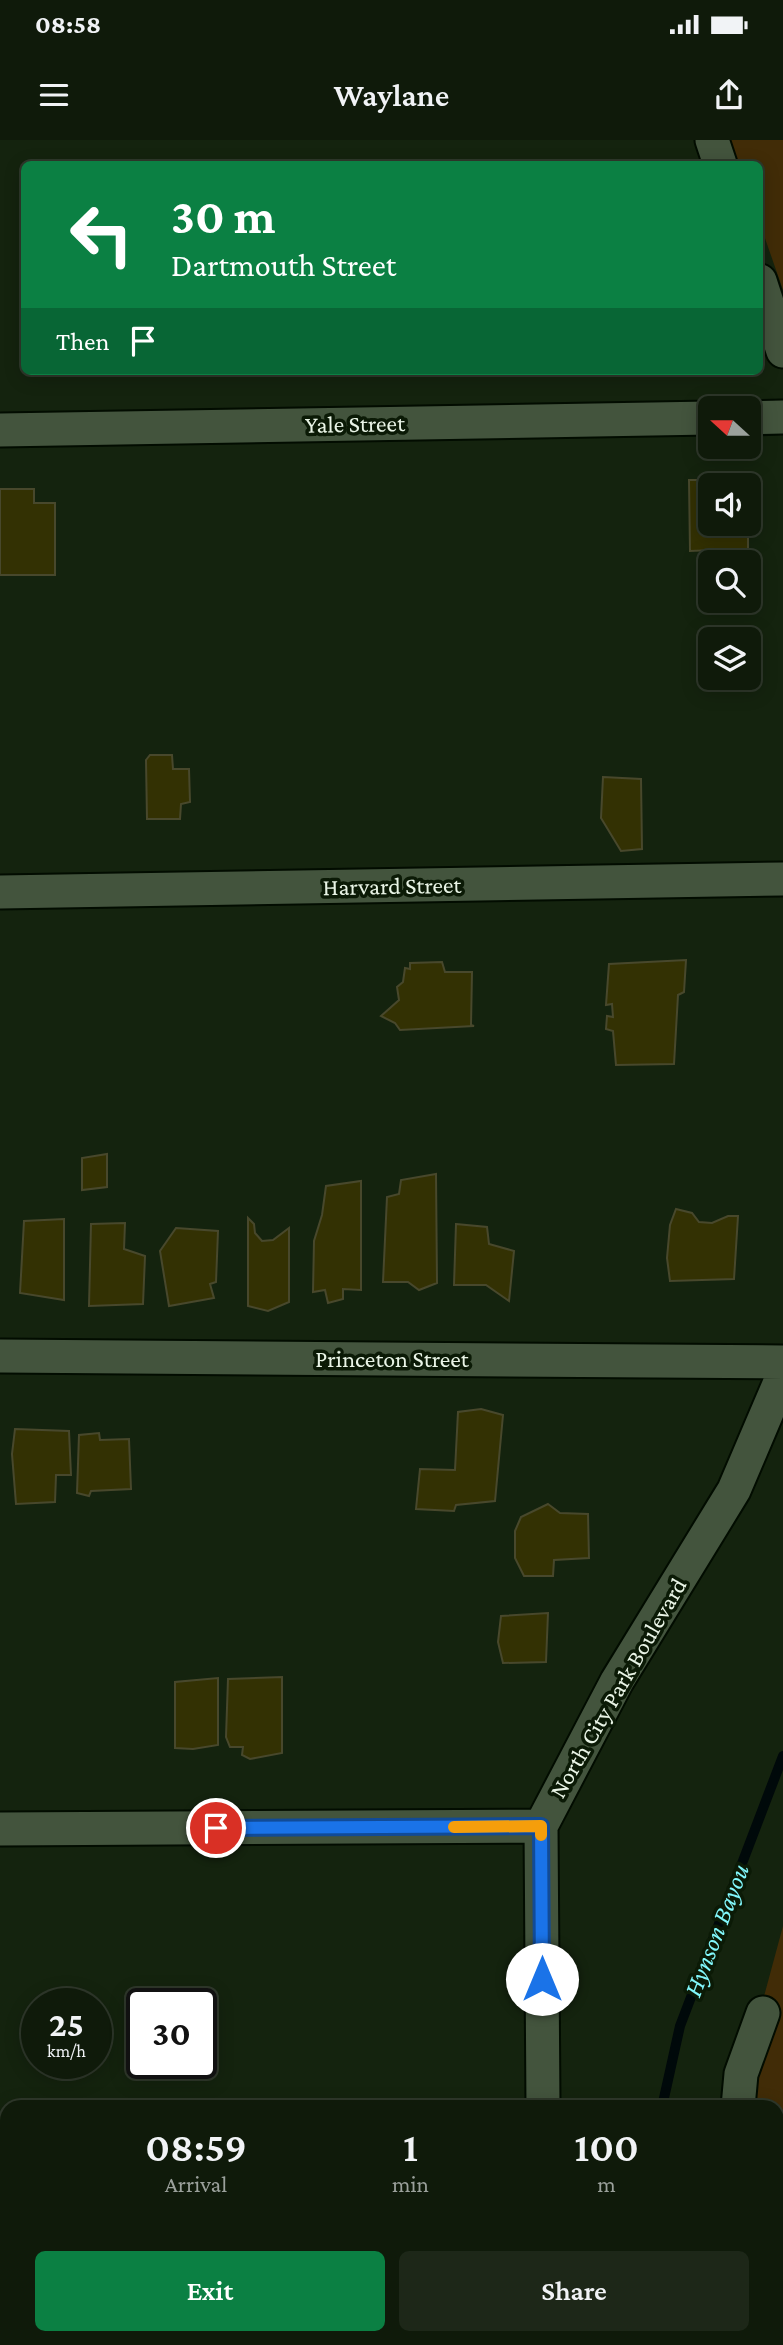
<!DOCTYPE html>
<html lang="en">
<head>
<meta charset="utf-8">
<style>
  body { margin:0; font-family:"Crimson Pro",serif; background:#1d2718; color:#f1f3f6; height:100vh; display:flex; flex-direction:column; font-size:26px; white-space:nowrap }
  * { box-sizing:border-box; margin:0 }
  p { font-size:23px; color:#9ba19c }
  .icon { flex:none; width:38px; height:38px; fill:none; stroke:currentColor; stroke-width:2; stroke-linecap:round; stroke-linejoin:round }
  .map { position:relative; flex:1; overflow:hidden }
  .details { position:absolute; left:0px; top:1960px; width:784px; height:245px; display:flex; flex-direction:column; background:#0f1a0a; border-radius:21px 21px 0 0; box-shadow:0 4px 18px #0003,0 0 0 2px #2f382b }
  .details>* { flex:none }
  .guide { position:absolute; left:21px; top:21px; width:742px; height:214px; border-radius:10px; box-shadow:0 4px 18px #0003,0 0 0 2px #2f382b; background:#0b8043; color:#fff; overflow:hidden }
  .needle { width:46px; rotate:291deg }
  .tools { position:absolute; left:698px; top:256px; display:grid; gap:14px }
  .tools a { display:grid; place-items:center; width:63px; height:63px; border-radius:10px; background:#0f1a0a; box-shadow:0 4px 18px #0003,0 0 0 2px #2f382b; font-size:35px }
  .speed { position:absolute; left:21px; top:1848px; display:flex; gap:14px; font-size:35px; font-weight:700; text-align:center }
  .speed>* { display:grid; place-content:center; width:91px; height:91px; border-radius:50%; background:#0f1a0a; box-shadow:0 4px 18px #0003,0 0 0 2px #2f382b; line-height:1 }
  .speed small { font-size:18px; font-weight:400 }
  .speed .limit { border:4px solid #111; border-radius:10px; background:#fff; color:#111 }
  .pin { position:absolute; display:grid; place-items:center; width:60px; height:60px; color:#fff; margin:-30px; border:4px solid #fff; border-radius:50%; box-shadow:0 2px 7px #0007 }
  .me { position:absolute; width:77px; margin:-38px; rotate:0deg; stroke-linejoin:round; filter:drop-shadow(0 0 5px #0008) }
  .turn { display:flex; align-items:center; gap:24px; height:147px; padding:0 35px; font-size:32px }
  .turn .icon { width:91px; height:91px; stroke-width:2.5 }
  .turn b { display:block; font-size:49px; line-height:60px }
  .then { display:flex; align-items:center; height:66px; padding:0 35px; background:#0003; gap:14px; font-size:26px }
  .eta { display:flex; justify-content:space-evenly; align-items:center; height:119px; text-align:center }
  .eta b { font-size:42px; font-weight:600; line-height:49px }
  .button { display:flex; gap:14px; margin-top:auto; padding:14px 35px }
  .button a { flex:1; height:80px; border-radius:10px; background:#0b8043; color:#fff; font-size:28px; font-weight:600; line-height:80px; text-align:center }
  .button a+a { background:#1d2718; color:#f1f3f6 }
  .status { display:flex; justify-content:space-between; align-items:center; height:49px; padding:0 35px; background:#0f1a0a; direction:ltr }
  .status svg { height:19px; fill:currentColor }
  header { display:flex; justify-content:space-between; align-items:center; height:91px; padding:0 35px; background:#0f1a0a; font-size:32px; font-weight:600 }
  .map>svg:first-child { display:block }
</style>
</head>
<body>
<div class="status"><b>08:58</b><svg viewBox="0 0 49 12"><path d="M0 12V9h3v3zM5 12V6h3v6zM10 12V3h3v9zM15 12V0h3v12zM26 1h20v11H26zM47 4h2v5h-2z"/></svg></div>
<header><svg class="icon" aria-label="menu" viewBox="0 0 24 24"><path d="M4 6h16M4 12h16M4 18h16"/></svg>Waylane<svg class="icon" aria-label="share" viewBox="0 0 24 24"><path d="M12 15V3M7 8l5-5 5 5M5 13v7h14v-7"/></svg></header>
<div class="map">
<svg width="783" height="2205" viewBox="0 0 783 2205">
  <rect width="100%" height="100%" fill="#14230e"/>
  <!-- green -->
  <path fill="#412c07" d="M729,0h54v150l-23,-66v-60h-22z
    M783,1786v419h-39v-7h33v-231h-37l3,-33z"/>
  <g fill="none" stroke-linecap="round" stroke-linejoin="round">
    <!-- stream -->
    <path stroke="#00090a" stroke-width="10" d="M662,1967l18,-81 103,-270
      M667,2198l1,7"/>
  </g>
  <!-- building -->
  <path fill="#333103" stroke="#48482c" stroke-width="2" d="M712,336l35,3v6h-37v38h38v27h-20v3h-15v-3l-23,1 -1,-71h23z
    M0,349h34v14h21v72h-55z
    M150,615h22l1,14h16l1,33 -9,2 -1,15h-33l-1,-59z
    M603,637l38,2 1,70 -21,2 -20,-33z
    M686,820l-2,32 -6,3 -4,69 -58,1 -3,-34 -7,-2 1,-13 6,1 -1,-13 -6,1 3,-41z
    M442,822l3,10h27l-1,53 3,1 -74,4 -5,-7 -14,-7 18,-16 -2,-13 6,-5 2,-14 5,1v-6z
    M107,1014v33l-25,3v-32z
    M436,1034l1,109 -18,7 -11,-8h-25l4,-85 12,-3 2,-14z
    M361,1041v109l-18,-1v10l-15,4 -3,-13 -12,2 1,-51 8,-26 4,-29z
    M676,1069l16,4 7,9 13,1 16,-7h10l-4,63 -64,2 -3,-23 3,-33z
    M248,1078l6,6 1,9 7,8 11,-1 16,-12v74l-21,9 -20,-5z
    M64,1079v81l-44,-7 4,-72z
    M125,1083l-1,26 21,7 -2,48 -54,2 2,-82z
    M456,1084l31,3 2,17 25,7 -5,50 -23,-16h-32z
    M176,1088l42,3 -2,51 -6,2 4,14 -45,8 -9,-55z
    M481,1269l22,6 -8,86 -39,4 -2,6 -38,-2 4,-40 35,1 3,-58z
    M15,1289l54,2 2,44h-15l-1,27 -39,2 -4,-50z
    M99,1293l1,7 29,-1 2,50 -40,2 -2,5 -12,-3 2,-58z
    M548,1364l12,9 28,1 1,44 -35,2 -1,16h-29l-9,-18v-27l6,-14z
    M548,1473l-2,49 -43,1 -5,-21 3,-26z
    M282,1537v76l-32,6 -8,-4 1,-8h-13l-4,-10 2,-58z
    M218,1538v67l-25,4 -18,-1v-66z"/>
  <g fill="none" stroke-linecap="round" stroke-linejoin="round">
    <!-- minor casing -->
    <g stroke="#020c00" stroke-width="37">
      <path id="minor" d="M712,0l8,24
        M760,141l23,70
        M749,278l34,-1
        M0,290l710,-12
        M0,752l783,-13
        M0,1216l783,6
        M0,1689l541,-3
        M543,1967l-2,-281 76,-145 117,-191 49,-115
        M738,1967l3,-33 22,-61
        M0,2158l7,-1
        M546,2198v7
        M742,2198l1,7"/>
    </g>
    <!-- minor -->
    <use href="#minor" stroke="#43543d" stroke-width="33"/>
  </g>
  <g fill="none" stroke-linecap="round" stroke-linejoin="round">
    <!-- route casing -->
    <g stroke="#114b97" stroke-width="18">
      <path id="route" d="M216,1688l325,-2 1,153"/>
    </g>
    <!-- route -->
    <use href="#route" stroke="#1a73e8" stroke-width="12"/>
    <!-- slow -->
    <path stroke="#f59e0b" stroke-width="12" d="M454,1687l87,-1v9"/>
  </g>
  <g text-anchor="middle" stroke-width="7" stroke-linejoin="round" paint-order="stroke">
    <!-- street labels -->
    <g font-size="24" fill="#e9f4e6" stroke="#0b1a06">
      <text transform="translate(355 284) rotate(-1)" y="8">Yale Street</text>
      <text transform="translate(392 746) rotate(-1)" y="8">Harvard Street</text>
      <text x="392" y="1227">Princeton Street</text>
      <text transform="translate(618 1548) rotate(-60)" y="8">North City Park Boulevard</text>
    </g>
    <!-- water labels -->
    <g font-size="26" font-style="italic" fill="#82f8fc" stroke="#0b1a06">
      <text transform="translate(716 1790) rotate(-69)" y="9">Hynson Bayou</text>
    </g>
  </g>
</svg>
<div class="tools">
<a><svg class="needle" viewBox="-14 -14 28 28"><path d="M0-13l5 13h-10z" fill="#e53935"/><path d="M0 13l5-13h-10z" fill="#9ba19c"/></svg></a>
<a><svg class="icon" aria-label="sound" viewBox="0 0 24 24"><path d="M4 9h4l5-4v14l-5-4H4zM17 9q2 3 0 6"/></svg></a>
<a><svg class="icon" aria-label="search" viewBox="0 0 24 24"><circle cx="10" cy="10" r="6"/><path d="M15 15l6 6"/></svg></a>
<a><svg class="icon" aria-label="layers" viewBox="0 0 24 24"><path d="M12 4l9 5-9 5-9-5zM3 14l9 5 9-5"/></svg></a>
</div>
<div class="speed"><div>25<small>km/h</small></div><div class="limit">30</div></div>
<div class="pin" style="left:216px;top:1688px;background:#d93025"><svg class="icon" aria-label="arrive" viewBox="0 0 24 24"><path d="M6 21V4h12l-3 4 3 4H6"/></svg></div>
<svg class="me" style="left:542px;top:1839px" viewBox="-20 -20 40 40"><circle r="19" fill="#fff"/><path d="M0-13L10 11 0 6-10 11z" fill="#1a73e8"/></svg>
<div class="guide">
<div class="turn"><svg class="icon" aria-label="left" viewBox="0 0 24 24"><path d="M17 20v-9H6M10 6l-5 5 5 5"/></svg><div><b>30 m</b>Dartmouth Street</div></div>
<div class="then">Then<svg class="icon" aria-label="arrive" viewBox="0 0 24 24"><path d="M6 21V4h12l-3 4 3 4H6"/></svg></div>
</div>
<section class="details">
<div class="eta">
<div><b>08:59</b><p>Arrival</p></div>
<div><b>1</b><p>min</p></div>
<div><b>100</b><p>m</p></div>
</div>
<div class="button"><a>Exit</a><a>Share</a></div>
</section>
</div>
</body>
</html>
